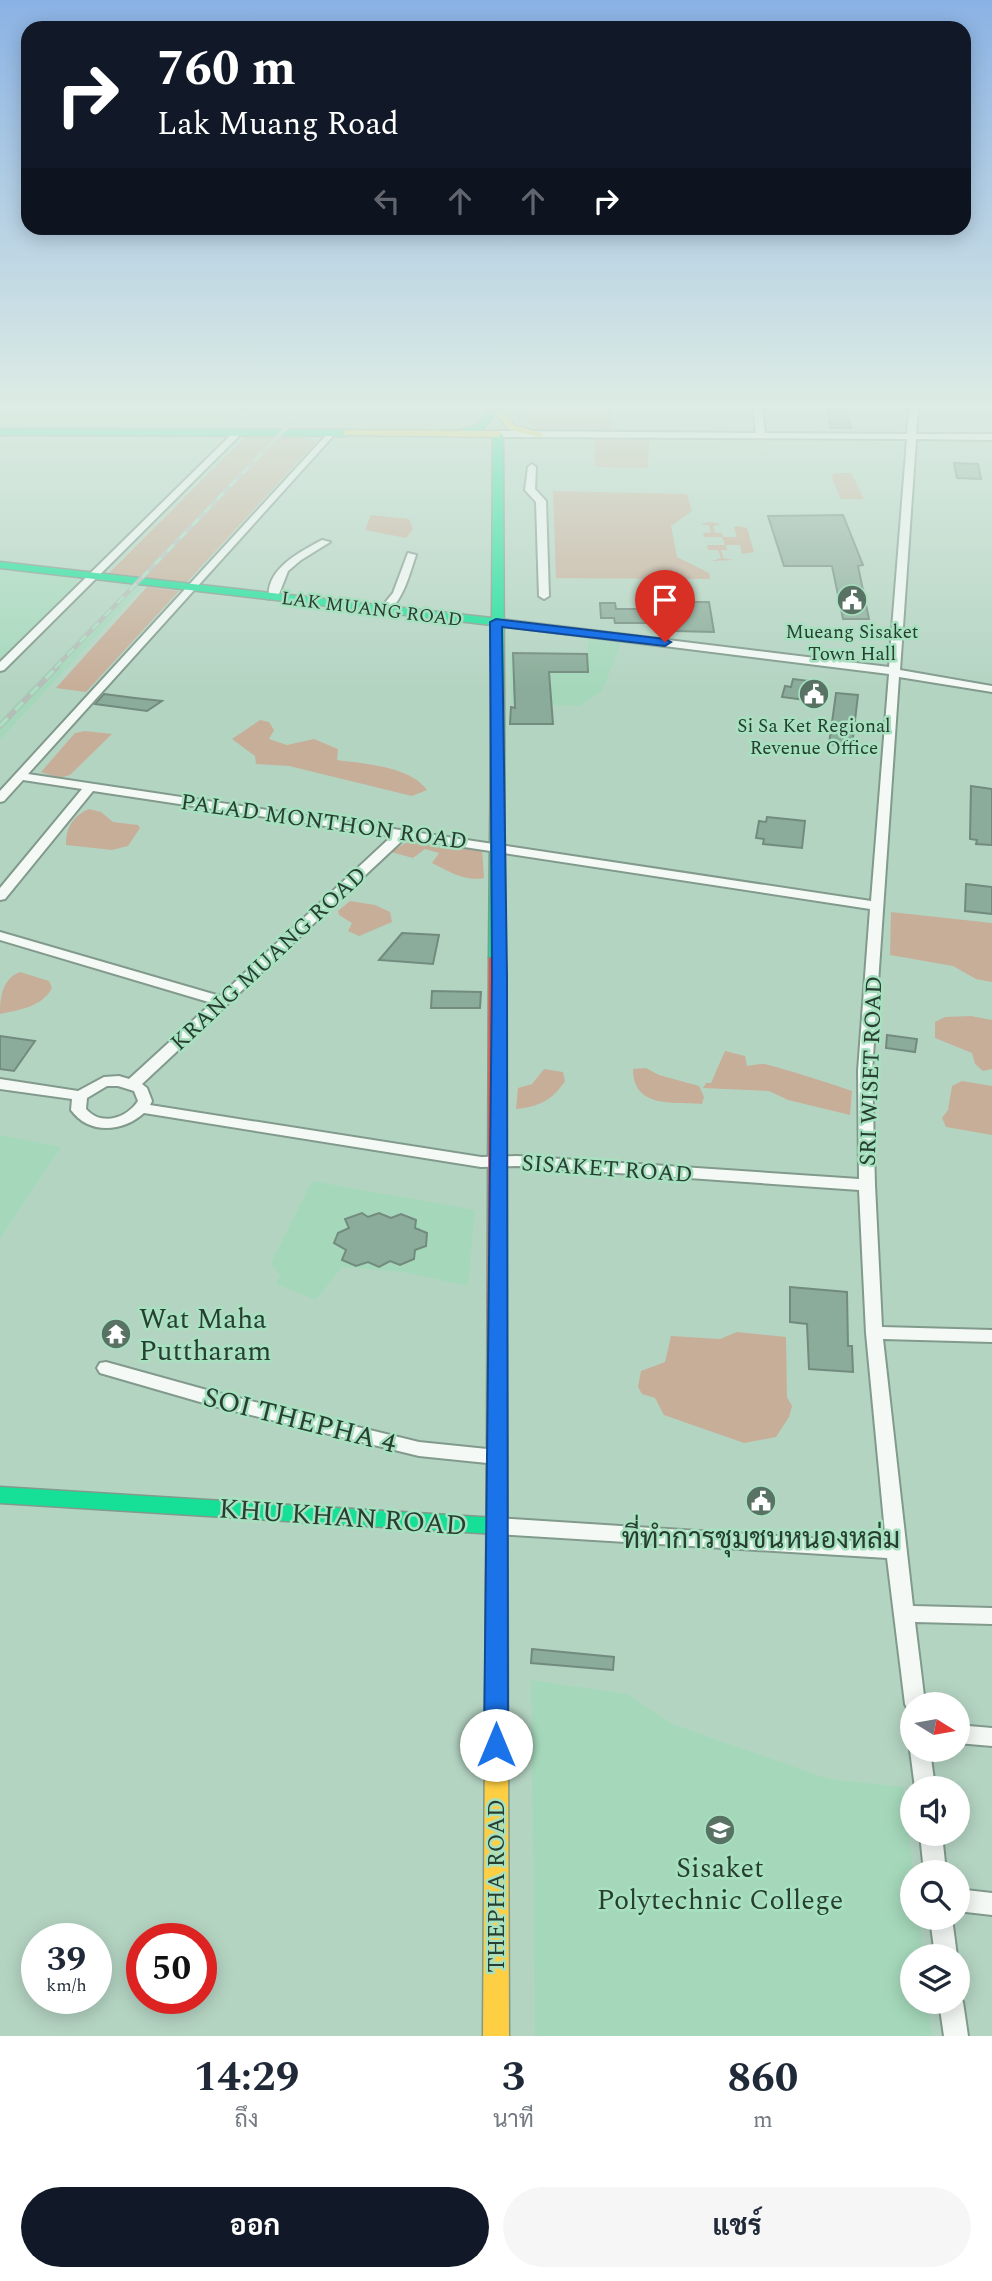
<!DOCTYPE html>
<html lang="th">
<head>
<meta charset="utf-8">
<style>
  body { margin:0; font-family:Spectral,Sarabun,serif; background:#f6f6f7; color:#1f2937; height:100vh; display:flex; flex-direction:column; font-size:26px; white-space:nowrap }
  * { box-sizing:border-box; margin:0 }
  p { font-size:23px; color:#747a83 }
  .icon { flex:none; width:38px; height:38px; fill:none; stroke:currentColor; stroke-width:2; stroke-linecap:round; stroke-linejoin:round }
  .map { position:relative; height:2036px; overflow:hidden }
  .side { display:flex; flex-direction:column; background:#fff; flex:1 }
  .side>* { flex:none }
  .banner { position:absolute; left:21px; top:21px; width:950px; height:214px; border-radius:21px; box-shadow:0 4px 18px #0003; background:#111827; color:#fff; overflow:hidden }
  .needle { width:46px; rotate:101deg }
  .buttons { position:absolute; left:900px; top:1692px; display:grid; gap:14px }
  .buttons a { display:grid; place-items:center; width:70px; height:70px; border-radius:50%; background:#fff; box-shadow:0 4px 18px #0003; font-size:35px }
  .speed { position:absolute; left:21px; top:1923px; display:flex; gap:14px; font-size:35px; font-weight:700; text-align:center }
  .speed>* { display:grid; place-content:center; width:91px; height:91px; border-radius:50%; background:#fff; box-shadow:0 4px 18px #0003; line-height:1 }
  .speed small { font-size:18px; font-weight:400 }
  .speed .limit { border:10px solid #d22; background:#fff; color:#111 }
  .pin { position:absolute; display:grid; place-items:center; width:60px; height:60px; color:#fff; margin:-72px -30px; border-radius:50% 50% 50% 0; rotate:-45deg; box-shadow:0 0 7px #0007 }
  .pin .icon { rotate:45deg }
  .me { position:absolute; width:77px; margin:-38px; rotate:0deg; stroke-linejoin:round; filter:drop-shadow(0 0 5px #0008) }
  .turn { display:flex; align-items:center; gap:24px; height:147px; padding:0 21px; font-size:32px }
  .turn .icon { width:91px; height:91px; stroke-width:2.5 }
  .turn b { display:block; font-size:49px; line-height:60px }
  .lanes { display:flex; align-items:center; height:66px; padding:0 21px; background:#0003; justify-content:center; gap:35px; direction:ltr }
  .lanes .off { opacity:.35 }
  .eta { display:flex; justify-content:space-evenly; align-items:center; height:119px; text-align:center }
  .eta b { font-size:42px; font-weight:700; line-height:49px }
  .cta { display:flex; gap:14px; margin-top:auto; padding:14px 21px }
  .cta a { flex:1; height:80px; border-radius:42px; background:#111827; color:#fff; font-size:28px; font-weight:700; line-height:80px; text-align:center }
  .cta a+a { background:#f6f6f7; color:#1f2937 }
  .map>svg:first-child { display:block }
</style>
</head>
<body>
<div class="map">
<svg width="992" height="2036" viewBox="0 0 992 2036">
  <rect width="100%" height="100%" fill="#b4d4c2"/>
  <!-- built -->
  <path fill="#a5d8bb" d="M0,403h252l-26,27 -226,-1z
    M0,569l73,9 4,5 -77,76z
    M123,582l21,3 -144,155v-20l128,-132 -10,-1z
    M588,639l33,4 -19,48 -22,15 -69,-3 -1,-50h78z
    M0,1135l61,12 -61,92z
    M312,1181l163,29 -7,76 -65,-14 -61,-5 -26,33 -40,-16 4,-8 -9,-13z
    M531,1680l96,14 45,30 157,55 74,8 10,85 -1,46h7l4,38h-11v46h16l4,34h-397z"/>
  <!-- green -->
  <path fill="#c7ae99" d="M521,403h90l2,27h-70l-25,-9z
    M245,437l63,1 8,4 -129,140 -78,-9z
    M595,439l54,1 -1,28 -53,-1z
    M835,473h16l13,26h-23l-10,-23z
    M553,491l134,3 5,17 -21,15 6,31 32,16 1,6 -154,-1z
    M371,515l38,4 4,10 -7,9 -41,-8z
    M708,522l13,2 -8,2 2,7h7l1,4h14l-3,-10 3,-1 10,2 7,24 -12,2 -2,-9h-14l1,5h-6l2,8 10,2 -21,1 9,-3 -3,-8h-10l-1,-5h18l-3,-8h-18l-1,-4h8l-2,-8h-9z
    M147,587l32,4 -93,101 -30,-4z
    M260,720l9,2 5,8 -5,9 18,6 27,-6 24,10 -1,11c27,4 73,6 90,30l-15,6 -123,-30 -33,-2 -1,-8 -23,-17z
    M85,731l27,3 -42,41 -11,3 -18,-6 34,-39z
    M89,809l12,3 12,10 25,3 2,3 -12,18 -16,4 -46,-5c0,-18 7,-29 23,-36z
    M413,838l69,11 2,29c-19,4 -36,-7 -52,-15l7,-10 -14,-4 -12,9 -22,-6z
    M350,901l25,4 15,7 2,10 -33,14 -11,-5 4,-8 -13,-8 -1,-4z
    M891,912l101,11v59l-16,-3 -23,-13 -63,-11z
    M20,972l29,9 3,7c-10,19 -33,22 -52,26 0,-17 2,-35 20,-42z
    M971,1016l21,4v49l-9,2 -8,-7 -3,-11 -37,-15v-16l10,-5z
    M725,1051l20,5 2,10c5,-1 11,-2 16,-2 7,0 82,24 89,27l-2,24 -62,-15 -19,-9 -66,-3 3,-5h5z
    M646,1068l13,7 40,11 5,11 -2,7c-30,-2 -69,4 -69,-35z
    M544,1069l19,3 2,9c-12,19 -27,26 -49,28l2,-21 14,-4z
    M962,1081l30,5v49l-46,-8 -4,-9 6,-8 4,-24z
    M737,1332l49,5 1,60 5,9 -3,11 -13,20 -32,6 -80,-28 -9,-17 -13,-4 -4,-7 3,-16 24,-9 6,-26 49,3z"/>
  <!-- building -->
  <path fill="#8bac9a" stroke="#728b7e" stroke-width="2" d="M827,411h19l5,17h-20z
    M954,463l24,1 3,15 -24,-1z
    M843,515l20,50 -5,1 11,53h-26l-11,-53h-48l-16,-50z
    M670,602h39l5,30 -40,-1z
    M600,603h15l1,6h31l1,14h-33l-1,-5h-13z
    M513,653l74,1 1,18h-39l4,52h-43l1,-17 4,1z
    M793,679l24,3 -5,19 -30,-4 3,-11 6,1z
    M836,693l22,2 -6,51 -23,-2z
    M104,694l31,4 27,3 -15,10 -52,-7z
    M971,786l21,3v56l-16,-1 1,-4 -7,-1z
    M767,817l38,4 -3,27 -39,-4 1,-5 -8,-1 3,-17 7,1z
    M966,884l26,3v27l-27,-3z
    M402,933l37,2 -6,29 -54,-4z
    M432,991l49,1 -1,16h-49z
    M887,1035l30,4 -2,13 -29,-4z
    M0,1036l35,5 -21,30 -14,-2z
    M362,1213l6,4 11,-4 12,5 10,-4 15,6 -1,8 12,5 -1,13 -11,4 -1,9 -14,6 -10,-4 -11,6 -11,-5 -12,4 -14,-6 4,-10 -12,-7 4,-10 11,-5 -4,-9z
    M790,1287l57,5 1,54h4l1,26 -44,-3 -2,-45 -17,-2z
    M532,1649l82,8 -1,13 -82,-7z"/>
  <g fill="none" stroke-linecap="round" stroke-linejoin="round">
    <!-- street casing -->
    <g stroke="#819a8c" stroke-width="4">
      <path id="street" d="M753,403h8l4,30 142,1 3,-31h8l-2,31h76v6l-76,-1 -16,231 92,16v6l-93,-15 -27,394 3,114 7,142 110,3v12l-109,-3 30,267 79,2v16l-77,-2 10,82h-13v8l-4,-2 -3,-6 -18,-146 -391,-24 -7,-3 -2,-5 2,-5 7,-3 390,25 -20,-210 -7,-143 -342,-24 -36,1 -337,-54c-21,19 -55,22 -73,-3l1,-11 -72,-10v-10l78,12 26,-14 15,-1 10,3 83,-76 -212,-63v-8l220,64 172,-160 -299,-45 -88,108 -5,1v-12l82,-99 -59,-9 -19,21 -4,1v-11l331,-361 3,1v4l-306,339 843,127 18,-227 -393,-49 -5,-3 5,-3 393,48 18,-228 -409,-2 -4,-3 4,-3 258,2zM405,838l465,71 -12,162 1,108 -342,-23 -36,1 -331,-52 2,-4 -5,-13 -5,-4zM107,1086h11l16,5 4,10c-12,18 -37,25 -52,8l1,-11z
        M235,431l7,2 -238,237 -4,1v-9z
        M532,464l4,3 -1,22 11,12 3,95 -5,3 -5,-3 -3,-94 -11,-12 3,-23z
        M322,540l8,2 -29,18 -13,11 -11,28h-8c-4,-30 31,-47 53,-59z
        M408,553l8,2c-7,20 -12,43 -28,57h-8l-1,-2 14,-17z
        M106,1362l108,30 205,50 78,8 6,2 3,5 -3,5 -6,2 -78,-8 -205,-50 -114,-33 -3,-5 3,-5z
        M957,1725l35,3v18l-35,-3z
        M912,1745v5h18l5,38h-20l-5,-38z
        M920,1834h22l4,38h-22z
        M957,1889l35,4v22l-35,-4z
        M930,1918h22l5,38h-22z
        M957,1993l6,9 5,34h-24l-5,-34h18z"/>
    </g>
    <!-- fast casing -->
    <g stroke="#819a8c" stroke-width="3">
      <path id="fast" d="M488,411l8,2 -13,16 -22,5v-4l16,-5z
        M0,429l347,1 5,3 -5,3 -347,-1z
        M498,431l5,3 2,524 -8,5 -8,-5 3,-333 -492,-57v-6l492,56 1,-184z
        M0,1487l496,31 7,2 4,6 -4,6 -7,2 -496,-31z"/>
    </g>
    <!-- slow casing -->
    <g stroke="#819a8c" stroke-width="3">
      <path id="slow" d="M498,411h6l10,14 30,9 -5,3 -31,-8 -12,-16z
        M347,430l151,1 5,3 -5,3 -154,-2v-4z
        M497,1430l7,3 3,5 2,598h-26l4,-598 3,-5z"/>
    </g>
    <!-- jam casing -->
    <g stroke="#819a8c" stroke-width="3">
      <path id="jam" d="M497,953l8,5 2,480 -3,5 -7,3 -7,-3 -3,-5 2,-480z"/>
    </g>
    <!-- street -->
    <use href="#street" fill="#f4f9f6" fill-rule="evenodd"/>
    <!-- fast -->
    <use href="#fast" fill="#16e098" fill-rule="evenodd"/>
    <!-- slow -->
    <use href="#slow" fill="#ffcf43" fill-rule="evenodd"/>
    <!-- jam -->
    <use href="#jam" fill="#f24e42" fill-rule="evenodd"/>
    <!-- rail-far1 casing -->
    <g stroke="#b5bdb9" stroke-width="4.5">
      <path id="rail-far1" d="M55,668l255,-265"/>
    </g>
    <!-- rail casing -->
    <g stroke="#b5bdb9" stroke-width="6">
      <path id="rail" d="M0,726l57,-59"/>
    </g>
    <!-- rail-far1 -->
    <use href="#rail-far1" stroke="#a7e1c0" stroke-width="2.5" stroke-dasharray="9" stroke-linecap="butt"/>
    <!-- rail -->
    <use href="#rail" stroke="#a7e1c0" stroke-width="3.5" stroke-dasharray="11" stroke-linecap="butt"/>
  </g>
  <!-- sky -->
  <linearGradient id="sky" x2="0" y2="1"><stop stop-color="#8ab2e4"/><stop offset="0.59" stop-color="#ddece4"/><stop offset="1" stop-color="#ddece4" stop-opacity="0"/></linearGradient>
  <rect width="992" height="688" fill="url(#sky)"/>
  <!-- route -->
  <path fill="#1a73e8" stroke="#114b97" stroke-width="2" d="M496,619l169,20 6,3 -6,4 -163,-19 5,349 1,769 -4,8 -8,3 -8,-3 -4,-8 8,-769 -2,-354z"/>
  <!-- icons -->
  <defs>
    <g id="civic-disc" transform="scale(1.575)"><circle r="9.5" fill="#587264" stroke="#a7e1c0"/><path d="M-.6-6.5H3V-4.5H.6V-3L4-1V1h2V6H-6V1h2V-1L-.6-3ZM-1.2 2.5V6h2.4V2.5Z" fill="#fff"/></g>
    <g id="temple-disc" transform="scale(1.575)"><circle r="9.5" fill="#587264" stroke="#a7e1c0"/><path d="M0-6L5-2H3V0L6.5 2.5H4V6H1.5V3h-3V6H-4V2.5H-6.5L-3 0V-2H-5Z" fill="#fff"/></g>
    <g id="university-disc" transform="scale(1.575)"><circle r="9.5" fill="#587264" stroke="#a7e1c0"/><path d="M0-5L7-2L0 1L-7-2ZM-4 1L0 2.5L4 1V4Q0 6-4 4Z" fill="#fff"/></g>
  </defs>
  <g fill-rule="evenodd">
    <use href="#civic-disc" x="852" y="600"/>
    <use href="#civic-disc" x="814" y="694"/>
    <use href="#temple-disc" x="116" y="1334"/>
    <use href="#civic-disc" x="761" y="1501"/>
    <use href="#university-disc" x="720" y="1830"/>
  </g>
  <g text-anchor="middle" stroke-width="5" stroke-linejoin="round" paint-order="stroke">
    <!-- far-street labels -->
    <g font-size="19" fill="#273e31" stroke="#a7e1c0">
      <text transform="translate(372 608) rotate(7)" y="7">LAK MUANG ROAD</text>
    </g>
    <!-- far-poi labels -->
    <g font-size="19" fill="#273e31" stroke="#a7e1c0">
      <text x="852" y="638">Mueang Sisaket<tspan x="852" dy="22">Town Hall</tspan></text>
      <text x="814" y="732">Si Sa Ket Regional<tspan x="814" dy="22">Revenue Office</tspan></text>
    </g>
    <!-- street labels -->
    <g font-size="23" fill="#273e31" stroke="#a7e1c0">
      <text transform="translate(324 821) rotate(8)" y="8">PALAD MONTHON ROAD</text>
      <text transform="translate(268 958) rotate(-43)" y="8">KRANG MUANG ROAD</text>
      <text transform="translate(870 1071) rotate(-88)" y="8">SRI WISET ROAD</text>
      <text transform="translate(607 1168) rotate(4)" y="8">SISAKET ROAD</text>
      <text transform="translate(496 1886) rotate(-90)" y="8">THEPHA ROAD</text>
    </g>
    <!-- near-poi labels -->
    <g font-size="28" fill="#273e31" stroke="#a7e1c0">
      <text x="139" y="1328" text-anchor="start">Wat Maha<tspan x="139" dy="32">Puttharam</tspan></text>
      <text x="761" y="1548">ที่ทำการชุมชนหนองหล่ม</text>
      <text x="720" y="1877">Sisaket<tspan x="720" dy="32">Polytechnic College</tspan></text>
    </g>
    <!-- near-street labels -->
    <g font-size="28" fill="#273e31" stroke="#a7e1c0">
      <text transform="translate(300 1419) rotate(14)" y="10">SOI THEPHA 4</text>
      <text transform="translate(343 1516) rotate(4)" y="10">KHU KHAN ROAD</text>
    </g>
  </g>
</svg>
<div class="buttons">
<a><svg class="needle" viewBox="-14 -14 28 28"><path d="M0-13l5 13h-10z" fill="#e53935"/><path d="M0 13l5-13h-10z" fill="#747a83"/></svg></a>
<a><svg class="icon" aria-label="sound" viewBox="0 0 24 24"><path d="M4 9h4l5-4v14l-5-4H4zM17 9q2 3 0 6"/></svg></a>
<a><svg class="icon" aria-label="search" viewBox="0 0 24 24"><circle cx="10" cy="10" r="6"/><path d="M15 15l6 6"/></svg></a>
<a><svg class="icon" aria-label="layers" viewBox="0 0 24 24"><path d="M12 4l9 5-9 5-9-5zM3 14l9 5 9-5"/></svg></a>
</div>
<div class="speed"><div>39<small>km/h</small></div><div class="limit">50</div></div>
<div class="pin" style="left:665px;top:642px;background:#d93025"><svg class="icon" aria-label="arrive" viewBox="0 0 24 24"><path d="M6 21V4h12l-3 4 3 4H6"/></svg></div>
<svg class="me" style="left:496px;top:1745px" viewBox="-20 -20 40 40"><circle r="19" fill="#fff"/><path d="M0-13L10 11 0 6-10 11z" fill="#1a73e8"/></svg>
<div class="banner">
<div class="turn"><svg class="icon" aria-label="right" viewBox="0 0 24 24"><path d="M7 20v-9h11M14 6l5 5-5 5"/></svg><div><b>760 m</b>Lak Muang Road</div></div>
<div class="lanes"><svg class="icon off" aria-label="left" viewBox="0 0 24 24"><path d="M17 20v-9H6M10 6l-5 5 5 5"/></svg><svg class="icon off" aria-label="ahead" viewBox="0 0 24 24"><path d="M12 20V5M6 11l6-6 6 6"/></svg><svg class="icon off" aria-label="ahead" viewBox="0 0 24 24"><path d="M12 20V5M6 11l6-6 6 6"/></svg><svg class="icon" aria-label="right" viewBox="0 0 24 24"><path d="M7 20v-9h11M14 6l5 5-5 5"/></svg></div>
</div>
</div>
<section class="side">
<div class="eta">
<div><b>14:29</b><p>ถึง</p></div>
<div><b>3</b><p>นาที</p></div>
<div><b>860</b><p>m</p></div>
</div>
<div class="cta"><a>ออก</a><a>แชร์</a></div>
</section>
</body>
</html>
